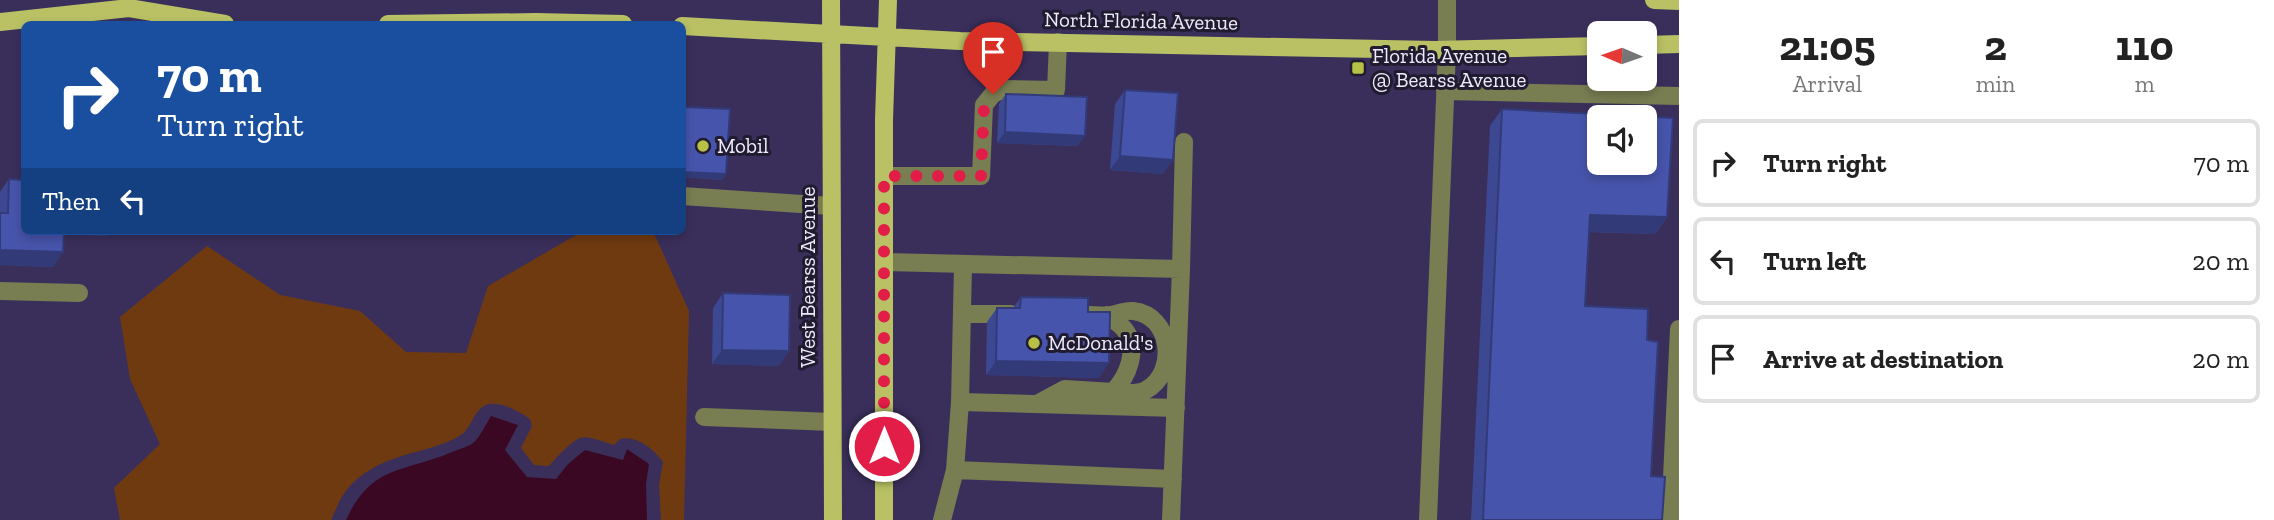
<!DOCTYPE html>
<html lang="en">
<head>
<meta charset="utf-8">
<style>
  body { margin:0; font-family:"Zilla Slab",serif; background:#f2f2f2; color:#222; height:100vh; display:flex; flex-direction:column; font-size:26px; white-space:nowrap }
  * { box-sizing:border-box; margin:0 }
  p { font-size:23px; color:#767676 }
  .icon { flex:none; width:38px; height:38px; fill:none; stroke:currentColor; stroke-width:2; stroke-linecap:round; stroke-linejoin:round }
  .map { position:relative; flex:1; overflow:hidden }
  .drawer { display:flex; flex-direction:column; background:#fff; width:595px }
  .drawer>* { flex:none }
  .guide { position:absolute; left:21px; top:21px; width:665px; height:214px; border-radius:10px; box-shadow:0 4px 10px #0003; background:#1a4fa0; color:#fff; overflow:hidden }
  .needle { width:46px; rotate:272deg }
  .controls { position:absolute; left:1587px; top:21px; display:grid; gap:14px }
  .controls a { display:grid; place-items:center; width:70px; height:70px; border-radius:10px; background:#fff; box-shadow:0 4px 10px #0003; font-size:35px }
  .pin { position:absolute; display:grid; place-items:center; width:60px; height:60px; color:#fff; margin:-72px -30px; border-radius:50% 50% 50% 0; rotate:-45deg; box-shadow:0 0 7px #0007 }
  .pin .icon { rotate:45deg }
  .me { position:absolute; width:77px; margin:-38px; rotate:0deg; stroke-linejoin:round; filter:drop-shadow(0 0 5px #0008) }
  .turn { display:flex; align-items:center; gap:24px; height:147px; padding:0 21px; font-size:32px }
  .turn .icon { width:91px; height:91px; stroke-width:2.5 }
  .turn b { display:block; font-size:49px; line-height:60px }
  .then { display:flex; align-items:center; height:66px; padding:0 21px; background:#0003; gap:14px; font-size:26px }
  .eta { display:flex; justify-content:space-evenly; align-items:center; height:119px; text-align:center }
  .eta b { font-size:42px; font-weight:700; line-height:49px }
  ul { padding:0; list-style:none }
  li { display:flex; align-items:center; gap:21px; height:88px; margin:0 14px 10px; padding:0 7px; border:4px solid #e0e0e0; border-radius:10px }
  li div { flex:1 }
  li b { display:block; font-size:26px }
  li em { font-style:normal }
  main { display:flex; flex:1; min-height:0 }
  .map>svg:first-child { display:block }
</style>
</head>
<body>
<main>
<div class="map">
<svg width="1679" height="520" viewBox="0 0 1679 520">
  <rect width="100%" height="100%" fill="#3a2f5b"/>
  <!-- green -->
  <path fill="#703a10" d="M587,231h66l36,80 -5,209h-23l-2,-35 4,-23c-9,-13 -27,-27 -43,-23l-6,6c-9,-2 -25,-10 -34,-7 -10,4 -24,20 -31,28l-15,-1 -13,-17 11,-22 -2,-7c-9,-7 -28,-17 -40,-15 -16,2 -17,23 -29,31 -12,8 -31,13 -45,17 -28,7 -56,18 -73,43 -5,8 -8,17 -12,25h-211l-6,-32 46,-44 -30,-65 -10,-62 87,-71 73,49 80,16 46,41 60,1 22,-67 88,-51z"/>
  <!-- water -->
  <path fill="#3b0823" d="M491,416l27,9 -13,25 22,27 29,2 12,-15 17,-14 38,10 4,-11 22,15 -3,20 1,36h-301c26,-56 57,-47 106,-68 6,-3 16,-5 21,-9 7,-6 13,-19 18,-27z"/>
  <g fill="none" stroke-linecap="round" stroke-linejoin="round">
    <!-- minor -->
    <path stroke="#787d52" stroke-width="18" d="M1445,91l234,5
      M884,176h97l3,-71 9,-11 11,-5 52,1 2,-48
      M682,196l149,10
      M885,262l296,7 -10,251
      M1181,269l3,-127
      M0,291l79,2
      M962,314h49
      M1089,315c7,0 15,1 22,0 6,-1 15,-5 22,-4 39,4 45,62 13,79 -10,5 -22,3 -33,2
      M960,402l216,6
      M1039,403l26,-14 48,3c15,-16 26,-42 12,-62 -4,-6 -12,-10 -18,-15
      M704,417l128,5
      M955,470l218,9
      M942,520l13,-50 5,-68 3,-137
      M1428,520l19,-470v-50
      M1670,520l9,-191"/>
    <!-- major -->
    <path stroke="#b9c164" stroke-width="18" d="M831,0l2,520
      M1654,0l25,1
      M0,22l129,-14 96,16
      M388,24l148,-2 87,2
      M682,26l278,15 475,9 165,-4
      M1645,45l34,-1
      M884,520v-400l4,-120"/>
  </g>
  <!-- wall -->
  <path fill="#3d4893" d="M1125,90l38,84 -53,-4 5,-66z
    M1006,94l79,42 -8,10 -80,-3 2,-39z
    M684,107l42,67 -4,6 -40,-3v-67z
    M1502,109l165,108 -12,17 -66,-2 -4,74 62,34 4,136 11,44h-191l19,-394z
    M9,179l15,52h86l-3,5 -43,-2 -11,33 -53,-2v-73z
    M723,293l56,73 -67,-2 1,-56z
    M1021,297l67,15 11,66 -113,-3 1,-53 10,-14h16z"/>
  <!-- shaded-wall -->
  <path fill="#323b78" d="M1005,132l80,4 -8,10 -80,-3z
    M1120,156l53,4 -10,14 -53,-4z
    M682,172l44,2 -4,6 -40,-3z
    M1590,215l77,2 -12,17 -77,-2z
    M56,231h54l-3,5 -53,-2z
    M0,250l63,2 -10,15 -53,-2z
    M722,350l67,1 -10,15 -67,-2z
    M996,361l113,2 -10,15 -113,-3z"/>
  <!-- building -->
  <path fill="#4754ab" stroke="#323b78" stroke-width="2" fill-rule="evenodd" d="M1125,90l53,3 -5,67 -53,-4z
    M1006,94l81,3 -2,39 -80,-4z
    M684,107l46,2 -4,65 -44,-2v-30z
    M1502,109l171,9 -6,99 -77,-2 -5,91 63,3 -1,31 11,2 -7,134 14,1 -3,43h-179zM1600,117h45v46h-45z
    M9,179l15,1v51h40l-1,21 -63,-2v-37h8z
    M723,293l67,2 -1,56 -67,-1z
    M1021,297l67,1v14h22l-1,51 -113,-2 1,-53h23z"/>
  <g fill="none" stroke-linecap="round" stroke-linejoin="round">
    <!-- route -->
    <path stroke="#e11d48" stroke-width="12" stroke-dasharray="0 21.6" d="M884,446v-270h97l3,-71 9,-11"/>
  </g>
  <!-- markers -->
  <g fill="#b7c147" stroke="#201b2f" stroke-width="2.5">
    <rect x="1351" y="61" width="14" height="14" rx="3.5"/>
    <circle cx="703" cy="146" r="7"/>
    <circle cx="1034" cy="343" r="7"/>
  </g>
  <g text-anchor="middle" stroke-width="6" stroke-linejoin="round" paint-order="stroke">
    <!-- street labels -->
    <g font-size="21" fill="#edebfb" stroke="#201b2f">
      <text transform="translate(1141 21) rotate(1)" y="7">North Florida Avenue</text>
      <text transform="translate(808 277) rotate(-90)" y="7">West Bearss Avenue</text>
    </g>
    <!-- poi labels -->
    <g font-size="21" fill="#edebfb" stroke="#201b2f" text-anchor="start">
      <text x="1372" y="63">Florida Avenue<tspan x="1372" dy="24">@ Bearss Avenue</tspan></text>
      <text x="717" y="153">Mobil</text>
      <text x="1048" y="350">McDonald's</text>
    </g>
  </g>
</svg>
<div class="controls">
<a><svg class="needle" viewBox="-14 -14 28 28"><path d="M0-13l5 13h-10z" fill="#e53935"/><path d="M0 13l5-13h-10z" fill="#767676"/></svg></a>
<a><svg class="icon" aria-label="sound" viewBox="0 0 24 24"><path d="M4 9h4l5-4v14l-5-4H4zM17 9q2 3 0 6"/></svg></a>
</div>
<div class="pin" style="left:993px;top:94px;background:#d93025"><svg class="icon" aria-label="arrive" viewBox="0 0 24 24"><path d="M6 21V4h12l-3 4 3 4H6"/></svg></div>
<svg class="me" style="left:884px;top:446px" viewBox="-20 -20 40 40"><circle r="17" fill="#e11d48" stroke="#fff" stroke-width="3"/><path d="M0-11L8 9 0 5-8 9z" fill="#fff"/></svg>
<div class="guide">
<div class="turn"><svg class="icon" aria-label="right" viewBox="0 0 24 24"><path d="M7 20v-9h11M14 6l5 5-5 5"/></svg><div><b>70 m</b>Turn right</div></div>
<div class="then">Then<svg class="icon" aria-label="left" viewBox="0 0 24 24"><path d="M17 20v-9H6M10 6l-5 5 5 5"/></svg></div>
</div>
</div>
<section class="drawer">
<div class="eta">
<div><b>21:05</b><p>Arrival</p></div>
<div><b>2</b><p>min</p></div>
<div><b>110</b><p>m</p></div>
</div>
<ul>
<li><svg class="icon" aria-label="right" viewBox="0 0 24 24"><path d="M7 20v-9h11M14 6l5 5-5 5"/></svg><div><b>Turn right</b></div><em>70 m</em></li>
<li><svg class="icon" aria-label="left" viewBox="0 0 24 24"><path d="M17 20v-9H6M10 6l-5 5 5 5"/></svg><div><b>Turn left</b></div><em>20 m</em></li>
<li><svg class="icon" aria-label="arrive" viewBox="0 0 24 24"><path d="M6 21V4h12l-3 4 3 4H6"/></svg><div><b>Arrive at destination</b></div><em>20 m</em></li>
</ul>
</section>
</main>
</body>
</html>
